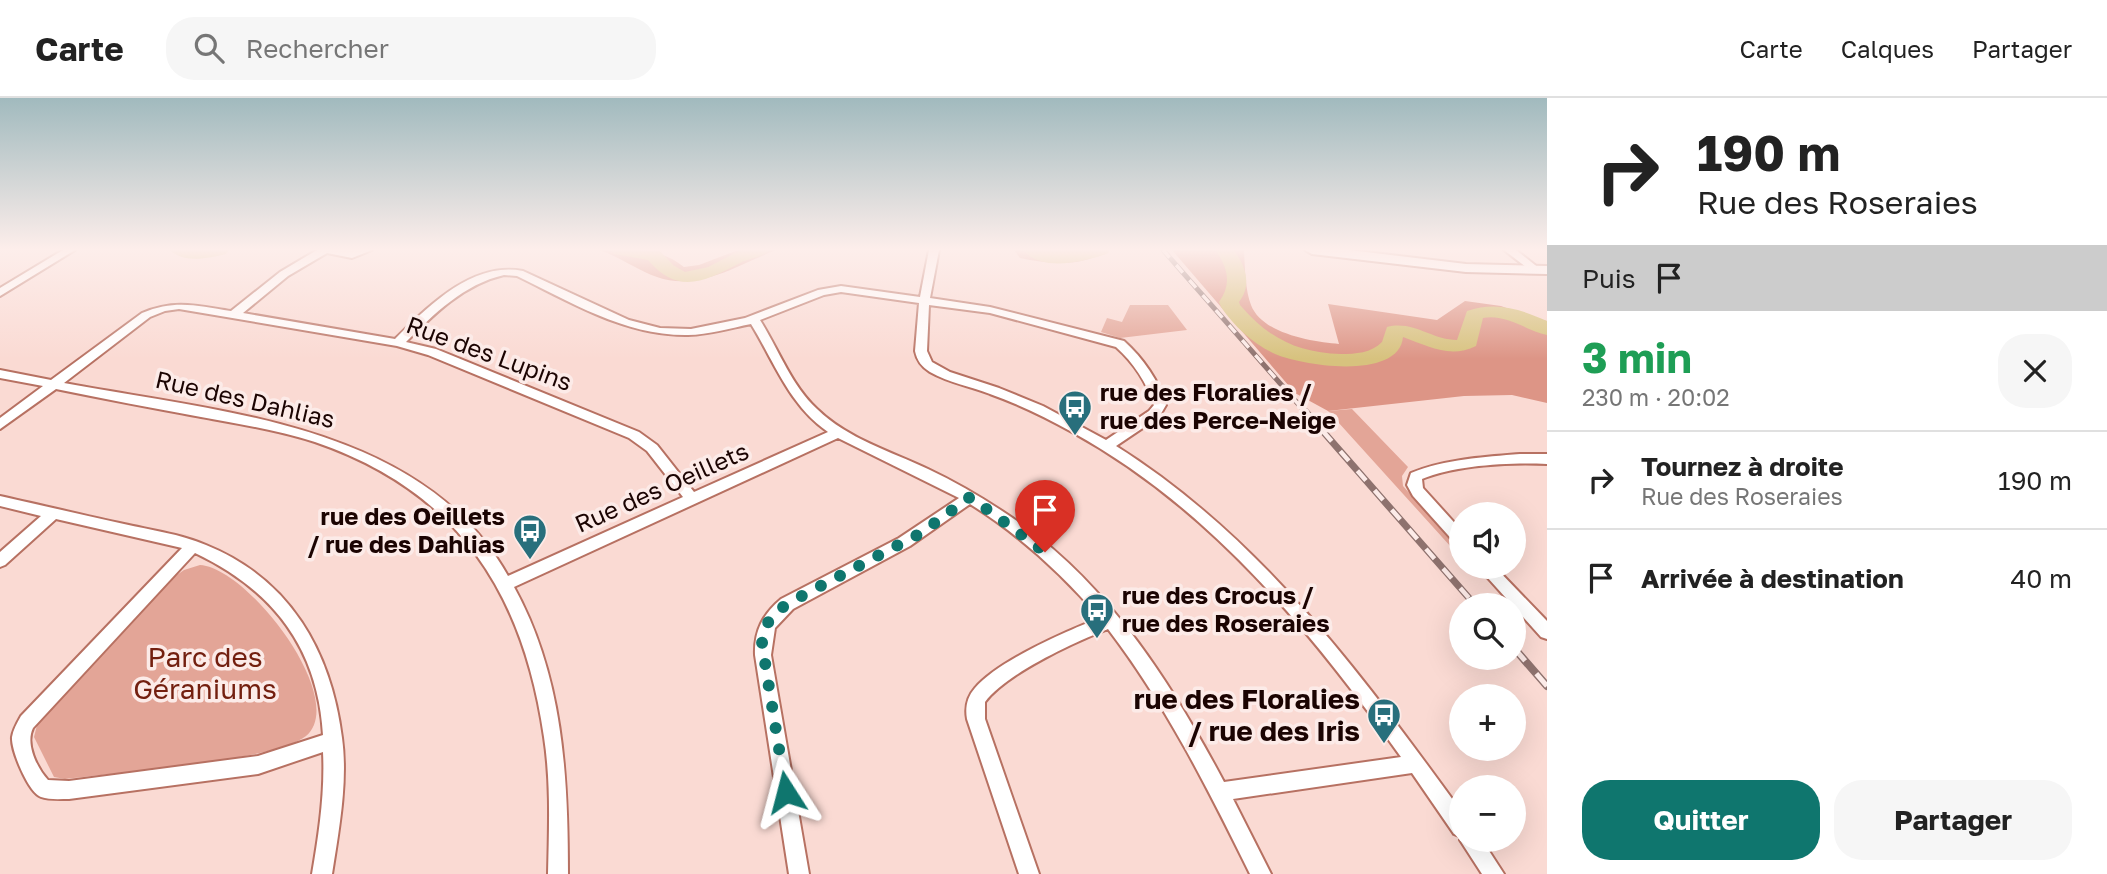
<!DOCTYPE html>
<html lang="fr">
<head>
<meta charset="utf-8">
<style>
  body { margin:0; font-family:"Golos Text",sans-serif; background:#f6f6f6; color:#222; height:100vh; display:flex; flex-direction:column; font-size:26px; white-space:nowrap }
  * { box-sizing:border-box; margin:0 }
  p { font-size:23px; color:#767676 }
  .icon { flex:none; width:38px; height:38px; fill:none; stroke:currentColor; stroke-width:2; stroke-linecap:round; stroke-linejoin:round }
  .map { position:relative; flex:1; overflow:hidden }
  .sheet { display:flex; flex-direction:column; background:#fff; width:560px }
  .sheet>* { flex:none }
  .guide { background:#fff; color:#222; overflow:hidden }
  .tools { position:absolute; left:1449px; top:404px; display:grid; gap:14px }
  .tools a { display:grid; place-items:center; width:77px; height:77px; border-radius:50%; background:#fff; box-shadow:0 7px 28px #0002; font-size:35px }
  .pin { position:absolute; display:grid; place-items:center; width:60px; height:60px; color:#fff; margin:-72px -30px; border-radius:50% 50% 50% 0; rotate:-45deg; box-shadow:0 0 7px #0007 }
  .pin .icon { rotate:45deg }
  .me { position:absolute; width:77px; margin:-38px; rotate:351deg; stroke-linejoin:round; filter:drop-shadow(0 0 5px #0008) }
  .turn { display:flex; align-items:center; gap:24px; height:147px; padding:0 35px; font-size:32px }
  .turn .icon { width:91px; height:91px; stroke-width:2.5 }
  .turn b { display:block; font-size:49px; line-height:60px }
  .then { display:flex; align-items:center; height:66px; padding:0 35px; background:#0003; gap:14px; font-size:26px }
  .round { display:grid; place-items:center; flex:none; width:74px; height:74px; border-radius:28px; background:#f6f6f6 }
  .summary { display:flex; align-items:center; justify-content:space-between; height:119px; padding:0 35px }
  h1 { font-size:42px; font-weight:700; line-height:52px; color:#1e9e55 }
  .action { display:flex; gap:14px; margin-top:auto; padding:14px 35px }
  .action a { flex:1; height:80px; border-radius:28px; background:#0f766e; color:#fff; font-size:28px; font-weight:700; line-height:80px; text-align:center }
  .action a+a { background:#f6f6f6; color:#222 }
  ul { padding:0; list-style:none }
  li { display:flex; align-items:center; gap:21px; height:98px; padding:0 35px; border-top:2px solid #e0e0e0 }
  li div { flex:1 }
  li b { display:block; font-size:26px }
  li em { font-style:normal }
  header { display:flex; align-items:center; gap:42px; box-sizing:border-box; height:98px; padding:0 35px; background:#fff; border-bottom:2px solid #e0e0e0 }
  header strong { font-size:33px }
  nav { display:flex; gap:38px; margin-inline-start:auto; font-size:24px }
  .search { width:490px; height:63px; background:#f6f6f6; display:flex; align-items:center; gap:18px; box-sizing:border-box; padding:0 24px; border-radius:28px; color:#767676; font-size:26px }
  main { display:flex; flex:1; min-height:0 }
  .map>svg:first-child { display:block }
</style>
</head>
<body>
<header>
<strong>Carte</strong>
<div class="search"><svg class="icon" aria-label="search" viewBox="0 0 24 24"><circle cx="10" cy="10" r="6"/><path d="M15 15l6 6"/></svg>Rechercher</div>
<nav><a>Carte</a><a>Calques</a><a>Partager</a></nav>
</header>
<main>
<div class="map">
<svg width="1547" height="776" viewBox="0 0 1547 776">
  <rect width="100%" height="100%" fill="#fadad3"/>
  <!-- green -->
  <path fill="#e3a597" d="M1130,207h38l19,25 -67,8 -19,-6 6,-14 15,4z
    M1352,311l56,58 -6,9 1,10 58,65v7l-133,-147z
    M200,467c49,3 149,135 106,171 -30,25 -194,37 -241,43l-11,-2 -20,-40 3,-12 137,-148 10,-7z"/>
  <!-- forest -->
  <path fill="#dd9586" d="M599,152c31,0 59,-4 85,17l15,-2 39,-15h38c-36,14 -78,42 -119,27 -20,-7 -37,-20 -58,-27z
    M1014,152h93c-25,18 -58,14 -87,8z
    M1172,152h72c1,18 1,39 7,55 11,29 62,37 88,39l-11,-40 109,16 28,-19 36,5 35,13 11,2v82l-35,-8 -48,1 -136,15 -33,-18z"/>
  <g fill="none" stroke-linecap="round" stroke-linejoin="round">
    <!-- river -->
    <path fill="#d7c27e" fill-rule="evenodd" d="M170,152h59l-3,4c-17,4 -42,10 -56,-4z
      M611,152l49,1 13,14 12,7 23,-5 33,-17h28c-7,8 -20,8 -29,13 -36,19 -62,32 -92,-3l-34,-6z
      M1023,152h87l-3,4c-24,7 -64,19 -84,-4z
      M1215,152h19c12,17 18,35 5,52l1,3c28,33 58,48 101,49 15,0 30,-1 41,-12l5,-15c26,-7 45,13 70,13l10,-29c29,-10 53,-2 80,10v14c-22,-5 -40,-21 -64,-17l-7,28c-26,13 -48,0 -73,-9 -4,44 -103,29 -130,16 -21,-10 -39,-27 -52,-46l-2,-5c13,-18 9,-35 -4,-52z"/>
    <!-- minor casing -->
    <g stroke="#b77162" stroke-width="4">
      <path id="minor" d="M63,152h12l-75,46v-8z
        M317,152h55l-20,8 -25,-5 -39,23 -45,37 152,26c33,-32 77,-78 128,-68l106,49 31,8 31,1 54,-11 73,-28 23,-4 79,11 9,-47h10l-9,48 60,9 134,34c19,17 35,40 42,64l-7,12 -43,29c145,91 246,229 345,365v26l-7,-3 -42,-61 -179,26 38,75h-21c-42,-85 -84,-169 -142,-245 -35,14 -101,44 -123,73v17l54,155h-20l-52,-155c-2,-11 0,-22 8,-31 23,-27 91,-57 125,-70 -38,-44 -80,-83 -130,-114l-60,42 -117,63 -18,19 -4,27 38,219h-20l-34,-219c-1,-24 8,-41 26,-56l118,-61 60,-40 -121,-60 -324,149c49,89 54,188 54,287h-20c1,-46 3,-92 -4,-137 -21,-145 -86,-246 -229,-295 -37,-12 -76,-18 -114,-25 -48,-9 -97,-18 -145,-28l-56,40v-11l43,-32 -43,-8v-8l51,10 91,-67c34,-14 55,-7 89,-2l49,-39zM504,177l13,1c54,26 108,60 171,59 20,0 43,-7 63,-11 24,39 38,81 77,108l-134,60 -37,-47 -18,-13 -203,-83 -30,-7c28,-28 58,-58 98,-67zM841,194l78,11 -4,48c2,10 7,16 15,21 19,11 40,14 60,22 28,10 55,23 82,38 137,75 239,199 329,325l-177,25c-51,-96 -112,-192 -200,-256 -31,-22 -62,-41 -96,-57 -38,-18 -80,-30 -111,-60 -26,-24 -38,-59 -57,-89l64,-25zM929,207l61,8 126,34c17,15 31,36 38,58l-5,6 -43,29 -63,-34 -44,-18 -49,-16 -18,-10 -5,-11zM179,211l218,37 31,9 201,83 18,13 36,46 -175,79c-86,-153 -291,-164 -444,-193l86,-66 15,-6z
        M1504,152h12l24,19 -1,2h-8z
        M1520,356h27v10c-36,-2 -91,1 -125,15l1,9 38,42v16l-5,-2 -43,-48 -6,-11 4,-12c34,-14 73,-16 109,-19z
        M0,398c41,9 82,19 124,28 27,6 56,10 82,21 84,34 125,106 136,193 6,43 -3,92 -10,136h-20c7,-41 13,-81 11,-122l-65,22 -189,25c-9,0 -20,1 -28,-2 -13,-5 -30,-47 -29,-60 1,-7 5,-14 9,-21l161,-168 -126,-29 -51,46 -5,2v-15l41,-36 -41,-10zM195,455c78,37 123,95 128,182l-65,21 -189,25 -21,-1c-11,-12 -23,-36 -15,-52z
        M1478,469h17l52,54v18l-6,-2z
        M1461,739v3h21l22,34h-22l-22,-34z"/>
    </g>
    <!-- major casing -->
    <g stroke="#b77162" stroke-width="4">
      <path id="major" d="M1305,152h44l117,14 81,2v8l-81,-2 -154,-18z"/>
    </g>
    <!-- minor -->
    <use href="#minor" fill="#fff" fill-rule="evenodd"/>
    <!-- major -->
    <use href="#major" fill="#fff" fill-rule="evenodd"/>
    <!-- rail-far2 casing -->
    <g stroke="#8e726e" stroke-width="5">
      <path id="rail-far2" d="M1163,152l144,164"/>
    </g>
    <!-- rail-far1 casing -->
    <g stroke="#8e726e" stroke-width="7">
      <path id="rail-far1" d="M1306,314l170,194"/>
    </g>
    <!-- rail casing -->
    <g stroke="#8e726e" stroke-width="8">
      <path id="rail" d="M1514,550l33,38"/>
    </g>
    <!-- rail-far2 -->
    <use href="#rail-far2" stroke="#fcebe8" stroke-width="3.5" stroke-dasharray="10" stroke-linecap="butt"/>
    <!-- rail-far1 -->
    <use href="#rail-far1" stroke="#fcebe8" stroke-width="4.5" stroke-dasharray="13" stroke-linecap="butt"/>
    <!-- rail -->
    <use href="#rail" stroke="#fcebe8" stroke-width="5" stroke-dasharray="17" stroke-linecap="butt"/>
  </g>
  <!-- sky -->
  <linearGradient id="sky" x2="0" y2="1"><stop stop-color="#a1babe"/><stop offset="0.58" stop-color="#fdeeeb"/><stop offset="1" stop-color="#fdeeeb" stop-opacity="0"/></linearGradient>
  <rect width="1547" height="261" fill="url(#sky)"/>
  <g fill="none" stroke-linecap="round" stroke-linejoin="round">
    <!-- route -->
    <path stroke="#0f766e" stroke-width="12" stroke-dasharray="0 21.6" d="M786,694l-24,-148c1,-22 13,-33 32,-44l127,-67 49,-36 75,55"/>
  </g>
  <!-- icons -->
  <defs>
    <g id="bus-pin" transform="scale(1.75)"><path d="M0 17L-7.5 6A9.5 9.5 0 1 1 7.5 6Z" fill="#286f7c" stroke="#fcebe8"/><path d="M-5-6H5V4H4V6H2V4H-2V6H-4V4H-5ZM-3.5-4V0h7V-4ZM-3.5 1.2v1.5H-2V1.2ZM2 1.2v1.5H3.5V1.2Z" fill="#fff"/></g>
  </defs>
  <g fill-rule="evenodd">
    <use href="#bus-pin" x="1075" y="309"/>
    <use href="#bus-pin" x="530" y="433"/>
    <use href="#bus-pin" x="1097" y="512"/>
    <use href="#bus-pin" x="1384" y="617"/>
  </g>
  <g text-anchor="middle" stroke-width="7" stroke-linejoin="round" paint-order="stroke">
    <!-- street labels -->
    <g font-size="24" fill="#1b0402" stroke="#fcebe8">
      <text transform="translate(489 256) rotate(20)" y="8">Rue des Lupins</text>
      <text transform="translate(245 302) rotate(13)" y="8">Rue des Dahlias</text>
      <text transform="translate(662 390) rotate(-24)" y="8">Rue des Oeillets</text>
    </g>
    <!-- poi labels -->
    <g font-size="24" font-weight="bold" fill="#1b0402" stroke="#fcebe8" text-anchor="start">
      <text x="1100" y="303">rue des Floralies /<tspan x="1100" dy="28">rue des Perce-Neige</tspan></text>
      <text x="505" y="427" text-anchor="end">rue des Oeillets<tspan x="505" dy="28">/ rue des Dahlias</tspan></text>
      <text x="1122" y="506">rue des Crocus /<tspan x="1122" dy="28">rue des Roseraies</tspan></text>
    </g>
    <!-- near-park labels -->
    <g font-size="28" fill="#731f0f" stroke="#fcebe8">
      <text x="205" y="569">Parc des<tspan x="205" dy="32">Géraniums</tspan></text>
    </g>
    <!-- near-poi labels -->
    <g font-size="28" font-weight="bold" fill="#1b0402" stroke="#fcebe8" text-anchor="end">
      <text x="1360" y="611">rue des Floralies<tspan x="1360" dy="32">/ rue des Iris</tspan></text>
    </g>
  </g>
</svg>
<div class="tools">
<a><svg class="icon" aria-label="sound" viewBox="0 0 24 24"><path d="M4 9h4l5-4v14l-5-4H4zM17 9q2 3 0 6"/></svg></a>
<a><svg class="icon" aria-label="search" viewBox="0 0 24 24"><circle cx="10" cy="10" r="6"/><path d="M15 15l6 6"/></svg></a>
<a>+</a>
<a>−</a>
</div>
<div class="pin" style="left:1045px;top:454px;background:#d93025"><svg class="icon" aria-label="arrive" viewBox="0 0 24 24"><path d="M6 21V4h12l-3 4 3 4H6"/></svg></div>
<svg class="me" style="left:786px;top:694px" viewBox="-20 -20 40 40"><path d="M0-17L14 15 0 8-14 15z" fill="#0f766e" stroke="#fff" stroke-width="4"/></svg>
</div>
<section class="sheet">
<div class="guide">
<div class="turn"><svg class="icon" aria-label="right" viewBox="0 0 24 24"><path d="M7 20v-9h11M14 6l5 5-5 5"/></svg><div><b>190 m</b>Rue des Roseraies</div></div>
<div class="then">Puis<svg class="icon" aria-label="arrive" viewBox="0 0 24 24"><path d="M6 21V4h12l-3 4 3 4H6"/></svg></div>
</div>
<div class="summary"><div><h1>3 min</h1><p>230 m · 20:02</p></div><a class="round"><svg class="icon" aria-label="close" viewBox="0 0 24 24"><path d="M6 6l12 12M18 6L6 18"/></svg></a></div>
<ul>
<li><svg class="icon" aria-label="right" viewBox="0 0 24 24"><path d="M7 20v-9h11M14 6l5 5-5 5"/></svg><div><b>Tournez à droite</b><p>Rue des Roseraies</p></div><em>190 m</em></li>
<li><svg class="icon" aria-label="arrive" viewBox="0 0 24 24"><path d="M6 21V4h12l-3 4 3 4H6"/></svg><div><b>Arrivée à destination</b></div><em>40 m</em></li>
</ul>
<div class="action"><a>Quitter</a><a>Partager</a></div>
</section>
</main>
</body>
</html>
